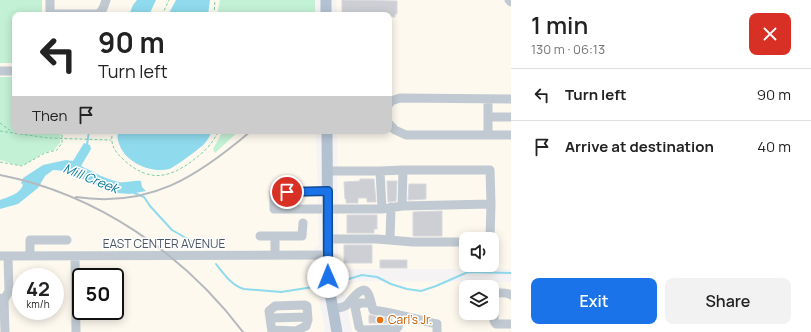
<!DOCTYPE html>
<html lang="en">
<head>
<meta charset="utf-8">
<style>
  body { margin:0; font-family:Manrope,sans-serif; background:#f2f2f2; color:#222; height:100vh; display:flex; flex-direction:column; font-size:15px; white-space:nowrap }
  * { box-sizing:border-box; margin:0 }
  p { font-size:13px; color:#767676 }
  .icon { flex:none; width:22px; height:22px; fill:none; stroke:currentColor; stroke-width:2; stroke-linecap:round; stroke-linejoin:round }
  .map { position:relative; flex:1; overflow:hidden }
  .sheet { display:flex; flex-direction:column; background:#fff; width:300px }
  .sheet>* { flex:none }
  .banner { position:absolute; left:12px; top:12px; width:380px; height:122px; border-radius:8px; box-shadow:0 2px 10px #0003; background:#fff; color:#222; overflow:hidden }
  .tools { position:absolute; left:459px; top:232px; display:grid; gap:8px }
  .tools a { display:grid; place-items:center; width:40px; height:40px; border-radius:8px; background:#fff; box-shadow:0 2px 10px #0003; font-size:20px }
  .speed { position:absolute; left:12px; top:268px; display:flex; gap:8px; font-size:20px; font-weight:700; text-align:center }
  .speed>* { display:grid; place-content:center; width:52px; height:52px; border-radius:50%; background:#fff; box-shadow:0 2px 10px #0003; line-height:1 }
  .speed small { font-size:10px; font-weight:400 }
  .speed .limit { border:2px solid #111; border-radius:6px; background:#fff; color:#111 }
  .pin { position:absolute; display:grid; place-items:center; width:34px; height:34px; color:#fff; margin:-17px; border:2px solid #fff; border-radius:50%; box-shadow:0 1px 4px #0007 }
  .me { position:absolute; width:44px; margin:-22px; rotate:359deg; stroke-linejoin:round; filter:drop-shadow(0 0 3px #0008) }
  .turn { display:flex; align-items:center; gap:14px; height:84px; padding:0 20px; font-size:18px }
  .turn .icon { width:52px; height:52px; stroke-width:2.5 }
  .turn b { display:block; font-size:28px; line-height:34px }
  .then { display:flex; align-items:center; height:38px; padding:0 20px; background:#0003; gap:8px; font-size:15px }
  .round { display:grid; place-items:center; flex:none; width:42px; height:42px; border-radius:8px; background:#f2f2f2 }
  .head { display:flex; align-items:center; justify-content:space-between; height:68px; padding:0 20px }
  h1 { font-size:24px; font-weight:600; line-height:30px }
  .cta { display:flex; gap:8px; margin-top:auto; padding:8px 20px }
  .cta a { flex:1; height:46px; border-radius:8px; background:#1a73e8; color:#fff; font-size:16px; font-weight:600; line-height:46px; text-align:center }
  .cta a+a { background:#f2f2f2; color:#222 }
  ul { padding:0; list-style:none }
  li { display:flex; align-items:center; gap:12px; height:52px; padding:0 20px; border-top:1px solid #e0e0e0 }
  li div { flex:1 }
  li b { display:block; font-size:15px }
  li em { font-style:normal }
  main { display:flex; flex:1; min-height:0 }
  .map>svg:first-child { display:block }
</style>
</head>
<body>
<main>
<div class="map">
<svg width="511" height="332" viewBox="0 0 511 332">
  <rect width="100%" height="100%" fill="#f5f3f3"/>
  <!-- commercial -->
  <path fill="#fdf9ef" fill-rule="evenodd" d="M0,0h314v15h-299v116h301l3,114 -4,3 -1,14 5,5v32l6,31 -1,2h-324zM21,277h34v34h-34zM81,277h34v34h-34z
    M336,0h175v269h-170l-3,-2 -1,-136h52v-116h-52zM466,239h26v26h-26z
    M359,281l152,1v50h-159l-9,-45zM466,287h26v26h-26z"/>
  <!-- grass -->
  <path fill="#c3f1d5" d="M0,0h42v15h-27v48h-15z
    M220,0h95v15h-98z
    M0,77h15v54h46l-1,12 -6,7c-15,2 -21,12 -32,15 -7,1 -15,-4 -22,-5z
    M223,131h16l-24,22 -2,-4z"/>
  <!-- water -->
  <path fill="#90daee" d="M137,0h19l-7,15h-20l4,-10z
    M176,0h34l-2,15h-40z
    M118,131h94c-2,5 -6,12 -10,15 -6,5 -27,21 -33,23 -19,5 -47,-8 -51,-29 -1,-2 0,-6 0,-9z
    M84,143l6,2 1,4 -10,17c12,6 25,13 38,16 7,1 15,-2 22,-1l1,6 4,4 -16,3 -14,-1 -52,-22 -11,-1 -8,6 -7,12 -20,16 -18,5v-9c8,-3 20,-6 23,-15l-2,-2 2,-5 20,-13 23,-5 7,1z"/>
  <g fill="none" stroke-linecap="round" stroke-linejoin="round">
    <!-- stream -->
    <path stroke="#90daee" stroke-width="2" d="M87,145l2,-14
      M134,193l10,4 6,9 22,24 28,16
      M216,264c8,10 16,22 28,25l37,3 45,-7
      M332,284l30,-9 15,2 14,7 16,5 14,2 15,-5 32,-14 43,1"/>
  </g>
  <!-- building -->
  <path fill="#cdcfd5" stroke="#d7d9de" d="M342,0l55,1v13h-2v3h-6v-2h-45v-1h-2z
    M360,179h14l2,23h-9v-4h-9v5h-12v-4h-1l-1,-17 16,-1z
    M387,181h10l-1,20 -8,1z
    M409,184h17v15l-18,1z
    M442,211v25h-29v-24z
    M347,215h30v14h-3v4h-27z
    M344,245h28v18h-28z
    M380,260h27v8h-27z
    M369,315l23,4v4h-23z"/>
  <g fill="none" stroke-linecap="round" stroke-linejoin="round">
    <!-- path -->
    <path stroke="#7ad0a6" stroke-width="1" stroke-dasharray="3 2" stroke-linecap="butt" d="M162,15l7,-15
      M214,15l1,-15
      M0,123l12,9
      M0,131l48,7 63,2
      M113,131c-4,13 2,21 11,29 24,22 44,19 68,1 11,-8 21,-17 26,-30
      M0,162l22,4 23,-13 12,-3 5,-7v-12"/>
    <!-- minor -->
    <path stroke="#c1cad2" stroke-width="9" d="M509,0l2,2
      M50,14h47c6,-2 7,-8 9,-14
      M50,15v-15
      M0,71h15
      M488,99v36
      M389,104l2,-3 9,-3 111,1
      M488,117h23
      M389,124l6,6 11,5h105
      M403,170h87l1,34
      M327,171h53l2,38
      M380,171l23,-1 -1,36
      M328,191l-54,1v17h108l20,-3 89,-2 -1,35
      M260,236h15
      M328,239h49l36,3h53
      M390,240l1,-33
      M275,255v-19h27l1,-13
      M0,256l328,-1
      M30,256v-16h37
      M75,256l1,76
      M511,295c-4,-3 -11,-2 -16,-2l-1,3v25l2,3h15
      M0,298l4,2 1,32
      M4,300l5,-9 -1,-35
      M371,303h-11l-5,4 4,20 4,3 33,-1 2,-2 3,-11
      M333,309c3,-1 9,-1 12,-3 3,-1 5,-5 7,-7 16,-19 17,-4 21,11 22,3 43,9 64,14v8
      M270,318l38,-1
      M272,332l-3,-21 6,-5 30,-1 2,1 1,14 -2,6 -10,5 -24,-1"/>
    <!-- major -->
    <path stroke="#b3c2d1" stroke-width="11" d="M326,0v15
      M327,131l1,146 2,16 7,39"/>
    <!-- rail -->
    <path stroke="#b5b8bd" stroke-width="2" d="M0,175c97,19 184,79 243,157
      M76,197c74,11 121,-20 175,-66"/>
  </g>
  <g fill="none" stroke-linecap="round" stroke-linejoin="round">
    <!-- route casing -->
    <g stroke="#114b97" stroke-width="10">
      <path id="route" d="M287,192l41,-1v86"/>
    </g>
    <!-- route -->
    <use href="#route" stroke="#1a73e8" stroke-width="7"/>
  </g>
  <!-- markers -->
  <circle fill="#e8710a" stroke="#fff" stroke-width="1.5" cx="380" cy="320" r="4"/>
  <g text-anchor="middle" stroke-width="3" stroke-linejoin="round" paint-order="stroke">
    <!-- street labels -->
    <g font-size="12" fill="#4a5661" stroke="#fff">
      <text x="164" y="248">EAST CENTER AVENUE</text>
    </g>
    <!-- food labels -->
    <g font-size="12" fill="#c56008" stroke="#fff" text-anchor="start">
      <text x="388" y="324">Carl's Jr.</text>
    </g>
    <!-- water labels -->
    <g font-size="13" font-style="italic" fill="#0c7c9b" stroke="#fff">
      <text transform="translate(91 178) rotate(22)" y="5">Mill Creek</text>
    </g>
  </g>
</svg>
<div class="tools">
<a><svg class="icon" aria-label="sound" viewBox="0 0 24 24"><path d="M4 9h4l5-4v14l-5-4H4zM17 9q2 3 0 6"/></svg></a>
<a><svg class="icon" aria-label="layers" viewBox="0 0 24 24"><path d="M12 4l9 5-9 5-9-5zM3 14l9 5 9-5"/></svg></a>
</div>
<div class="speed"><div>42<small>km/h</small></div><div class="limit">50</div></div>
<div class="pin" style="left:287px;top:192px;background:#d93025"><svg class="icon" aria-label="arrive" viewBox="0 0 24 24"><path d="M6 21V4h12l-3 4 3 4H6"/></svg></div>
<svg class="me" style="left:328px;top:277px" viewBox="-20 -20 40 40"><circle r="19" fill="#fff"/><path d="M0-13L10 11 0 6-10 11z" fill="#1a73e8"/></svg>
<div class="banner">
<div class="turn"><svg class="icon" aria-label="left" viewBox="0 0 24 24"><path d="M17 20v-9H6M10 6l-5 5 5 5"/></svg><div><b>90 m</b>Turn left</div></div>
<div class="then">Then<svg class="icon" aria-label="arrive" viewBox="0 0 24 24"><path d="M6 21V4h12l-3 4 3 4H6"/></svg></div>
</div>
</div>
<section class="sheet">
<div class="head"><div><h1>1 min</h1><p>130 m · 06:13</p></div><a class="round" style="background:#d93025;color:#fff"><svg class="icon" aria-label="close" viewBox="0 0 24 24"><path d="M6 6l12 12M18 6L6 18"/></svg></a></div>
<ul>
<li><svg class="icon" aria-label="left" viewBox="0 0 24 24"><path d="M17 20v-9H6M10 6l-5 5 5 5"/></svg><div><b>Turn left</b></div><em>90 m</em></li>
<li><svg class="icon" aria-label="arrive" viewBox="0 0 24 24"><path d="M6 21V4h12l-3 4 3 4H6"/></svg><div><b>Arrive at destination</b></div><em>40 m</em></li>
</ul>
<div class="cta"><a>Exit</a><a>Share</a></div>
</section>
</main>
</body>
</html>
